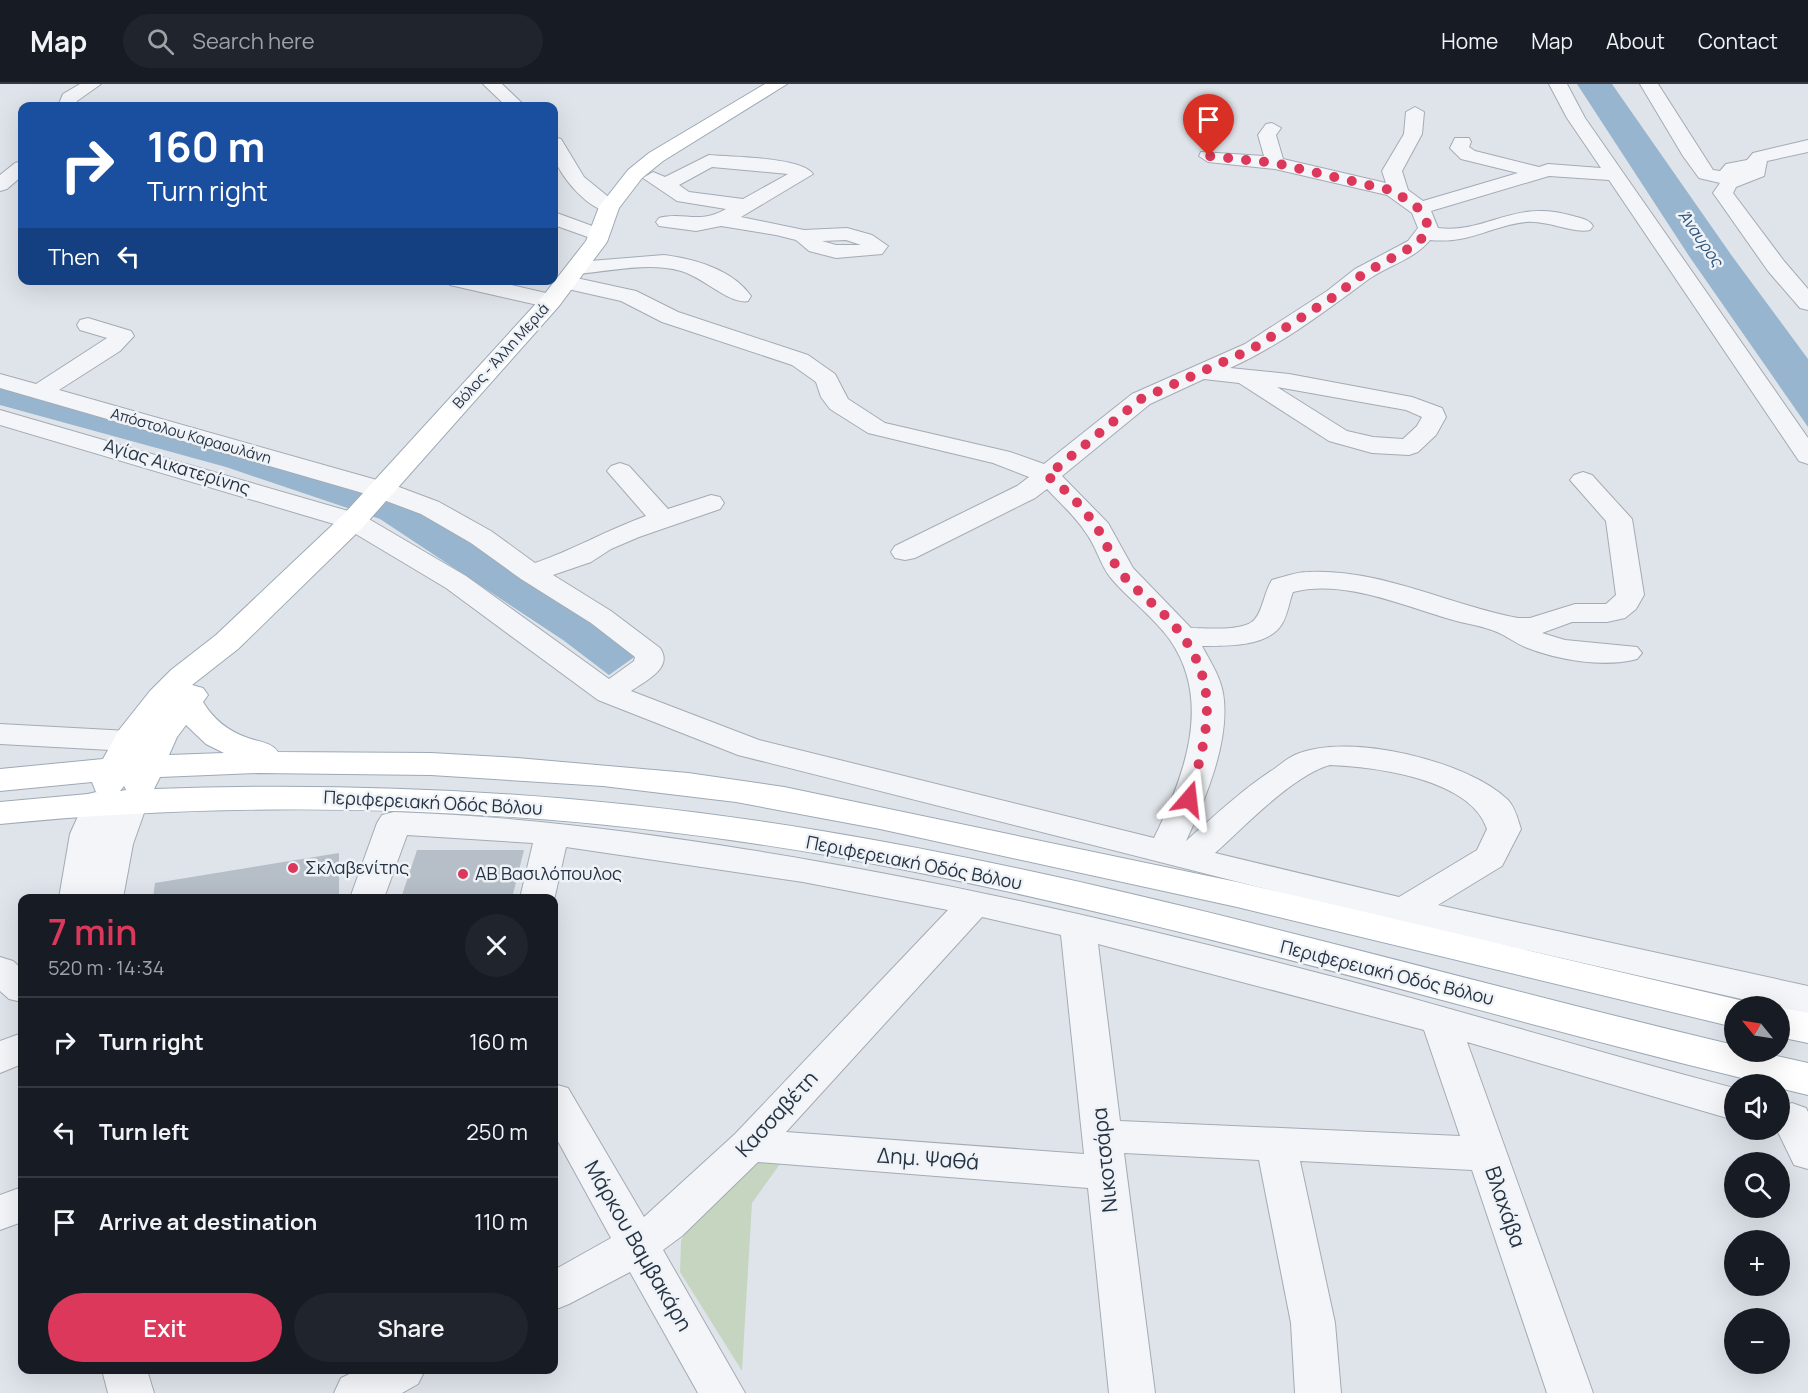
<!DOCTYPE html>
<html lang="en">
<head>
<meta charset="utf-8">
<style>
  body { margin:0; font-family:Manrope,sans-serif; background:#20242c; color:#f1f3f6; height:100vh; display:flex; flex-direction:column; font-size:22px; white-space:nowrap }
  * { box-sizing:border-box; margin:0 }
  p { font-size:20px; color:#9ea1a6 }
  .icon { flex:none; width:33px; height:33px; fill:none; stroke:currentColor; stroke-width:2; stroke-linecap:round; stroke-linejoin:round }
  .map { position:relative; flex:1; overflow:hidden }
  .panel { position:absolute; left:18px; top:810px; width:540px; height:480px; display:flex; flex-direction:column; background:#171b24; border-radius:12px; box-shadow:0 6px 24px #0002 }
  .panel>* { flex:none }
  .banner { position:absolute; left:18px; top:18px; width:540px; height:183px; border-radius:12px; box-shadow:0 6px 24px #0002; background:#1a4fa0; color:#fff; overflow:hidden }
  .needle { width:39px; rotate:300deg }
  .buttons { position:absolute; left:1724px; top:912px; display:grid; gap:12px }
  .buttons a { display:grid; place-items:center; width:66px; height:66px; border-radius:50%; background:#171b24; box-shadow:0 6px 24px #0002; font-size:30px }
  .pin { position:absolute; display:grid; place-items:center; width:51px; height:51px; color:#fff; margin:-62px -26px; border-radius:50% 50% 50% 0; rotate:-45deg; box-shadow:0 0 6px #0007 }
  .pin .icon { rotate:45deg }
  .me { position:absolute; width:66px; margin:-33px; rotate:17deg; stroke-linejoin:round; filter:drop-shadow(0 0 4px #0008) }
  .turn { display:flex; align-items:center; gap:21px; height:126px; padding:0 30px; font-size:27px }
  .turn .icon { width:78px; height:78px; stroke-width:2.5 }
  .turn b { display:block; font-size:42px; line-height:51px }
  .then { display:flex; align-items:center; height:57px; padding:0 30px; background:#0003; gap:12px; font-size:22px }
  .round { display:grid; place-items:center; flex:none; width:63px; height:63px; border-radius:32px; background:#20242c }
  .headline { display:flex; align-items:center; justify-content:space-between; height:102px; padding:0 30px }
  h1 { font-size:36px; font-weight:600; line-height:45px; color:#db385b }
  .primary-button { display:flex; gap:12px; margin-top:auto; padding:12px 30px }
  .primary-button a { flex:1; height:69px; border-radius:36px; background:#db385b; color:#fff; font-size:24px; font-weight:600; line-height:69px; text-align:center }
  .primary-button a+a { background:#20242c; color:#f1f3f6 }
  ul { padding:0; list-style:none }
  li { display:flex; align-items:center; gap:18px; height:90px; padding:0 30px; border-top:2px solid #363941 }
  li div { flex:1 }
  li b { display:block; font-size:22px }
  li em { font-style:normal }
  header { display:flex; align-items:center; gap:36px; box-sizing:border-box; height:84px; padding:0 30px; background:#171b24; border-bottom:2px solid #363941 }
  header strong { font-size:28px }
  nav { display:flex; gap:33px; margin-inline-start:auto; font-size:21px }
  .search { width:420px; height:54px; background:#20242c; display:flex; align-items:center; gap:15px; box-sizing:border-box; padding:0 21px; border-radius:33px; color:#9ea1a6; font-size:22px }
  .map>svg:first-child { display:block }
</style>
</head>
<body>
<header>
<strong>Map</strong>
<div class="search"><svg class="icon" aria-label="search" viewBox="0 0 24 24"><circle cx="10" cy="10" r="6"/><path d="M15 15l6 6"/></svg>Search here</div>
<nav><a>Home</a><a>Map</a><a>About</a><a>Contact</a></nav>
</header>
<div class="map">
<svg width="1808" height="1309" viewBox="0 0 1808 1309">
  <rect width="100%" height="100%" fill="#dfe4ea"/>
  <!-- green -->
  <path fill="#c6d5c0" d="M754,1076l26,4 -28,39 -10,168 -62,-99 1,-31 9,-20z"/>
  <!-- water -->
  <path fill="#97b5ce" d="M1577,0h35l120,172 76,103v68l-119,-171z
    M0,304l405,113 235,152 -31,22 -46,-35 -183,-121 -154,-52 -226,-62z"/>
  <!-- building -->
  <path fill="#b6bec8" d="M417,766h107l-12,48h-111z
    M339,769v45h-186l2,-15z"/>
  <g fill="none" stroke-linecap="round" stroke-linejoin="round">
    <!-- minor casing -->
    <g stroke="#a4abb5" stroke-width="2">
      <path id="minor" d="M80,0h21l-24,17 -1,5h-18l5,-12z
        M483,0h19l23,22h-19z
        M1549,0h18l18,34 223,320v26l-9,-3 -190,-281 -60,-4 -118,35 7,17c48,6 77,-30 135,-12 7,2 16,3 20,10l-3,4c-17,4 -42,-10 -64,-8 -36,4 -56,22 -96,18 -15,19 -41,25 -61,39 -45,33 -88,66 -139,89l59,6 123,23 30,11 4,9 -10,18 -18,17 -9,3 -37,-2 -43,-12 -90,-58 -35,-4 -54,25 -88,72 46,47 25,45 58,60c15,0 54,4 64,-9 8,-9 9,-27 17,-39 11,-3 24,-8 36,-8 71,-4 141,33 210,46h12l45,-14h31l10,-9 -10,-74 -36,-41 4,-5 9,-3 9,3 40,44 12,76 -8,14 -11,9 -18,4h-35l-30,11 23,7 72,7 5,6 -5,6c-33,9 -80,1 -112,-12 -10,-4 -18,-11 -28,-15 -14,-6 -30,-8 -44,-12 -50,-14 -108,-41 -160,-28 -4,10 -5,22 -11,32 -14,23 -55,22 -80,22 8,15 18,30 21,47 8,47 -18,107 -37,148 28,-25 56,-51 88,-72 7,-5 15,-12 23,-15 52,-22 171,7 211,46 7,7 10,20 13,29l-19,37 -64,39 370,81v28l-471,-107 -599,-152 -140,-55 -152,-112 -102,-61 -344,-102v-15l362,105 104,61 143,103 25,-18 1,-4 -44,-34 -70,-44 -50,-36 -50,-29 -48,-18 -373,-108v-14l36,10 71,-46 -27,-8 -3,-5 3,-5 8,-2 43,13 3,5 -14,15 -61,39 332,94 48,18 52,29 44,32c38,-13 72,-33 111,-47l-39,-45 4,-5 9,-3 9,3 39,43 43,-14 9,2 4,6 -4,6 -81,28 -28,12 -20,13 -38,13 58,36 49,37c14,20 -15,33 -29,43l128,49 395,98c30,-61 59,-136 16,-198 -17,-24 -42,-41 -60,-63 -10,-13 -14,-31 -24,-44 -10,-16 -26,-30 -39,-44l-12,9 -120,60 -10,2 -10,-2 -4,-6 4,-6 122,-60 12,-9 -36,-14 -125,-30 -38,-24 -9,-12 -5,-15 -24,-17 -130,-43 -41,-21 -62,-14 -3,-5 3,-5 8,-1 69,15 42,21 130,43 27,19 13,25 37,24 125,29 34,12 88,-70 113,-50 82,-53 28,-22 53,-28 10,-13 -6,-15 -25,-18 -112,-26 -67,-7 -9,-6 2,-4 63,4 -6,-21 8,-11 6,-1 9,5 -5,7 7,24 103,24 -4,-12 22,-37 2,-22 9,-5 9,5 -2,22 -20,37 6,19 15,11 95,-28 -57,-14 -11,-11 5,-10h14l2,4 -2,5 6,4 64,16 9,-3 53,4 -34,-50zM1277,303l129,23 16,7 -5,9 -14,13 -30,-2 -26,-6zM1330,681c46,2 141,14 157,64l-10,21 -78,47 -184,-44c29,-26 78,-78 115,-88z
        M1640,0h18l55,86 7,1 6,-7 21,-4 6,-7 55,-13v12l-41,9 -3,15 -28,11 -3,6 51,68 24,28v21l-8,-2 -32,-37 -52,-74 -3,-4 7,-10 -21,-5 -16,-22z
        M554,53l7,2 23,38 32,26 3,4 -3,4c-22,6 -54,-32 -61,-51 -3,-6 -2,-16 -1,-23z
        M709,71c21,2 92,2 104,19l-72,43 63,13 43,-2 25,7 16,11 -6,8 -46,4 -27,-7 -13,-11 -20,-5 -55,-9 -25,5 -37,-5 -3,-4 3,-4c25,-7 39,7 67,-9l-49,-8 -34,-23 10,-6 12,5zM712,83l76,7 -45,25 -54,-7 -10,-7zM846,156l15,5h-25l-14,-4z
        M22,77v15l-15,13 -7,2v-16l15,-12z
        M554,128l52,19 3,4 -3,4 -7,2 -45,-16z
        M664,171c30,4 68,14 87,41l-3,5c-18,4 -45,-24 -67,-30 -32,-9 -70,0 -103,3l-8,-1 -3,-5 3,-5 8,-1z
        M448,196h41l70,16 3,5 -3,5 -8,2 -101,-23z
        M0,640l129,7 11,3 5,7 -5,7 -11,3 -129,-7z
        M133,704l12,3 4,8 -16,45 -10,54h-64l11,-64 18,-40 12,-3 12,3 4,7 5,-10z
        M394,728c120,4 238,19 356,38 202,32 401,79 599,131 129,35 256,73 385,107v32l-267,-78 126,351h-46l-75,-223 -172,-9 35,162 6,70h-46l-4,-70 -32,-163 -135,-7 31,240h-46l-21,-205 -330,-26 -76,74 -19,14 82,143h-47l-68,-121 -61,32 -15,6v-40l57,-32 -57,-104v-50l14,4 76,129 91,-83 213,-224 -145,-28 -237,-35 -12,53 -34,-2 13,-55 -126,-8 -23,63h-34l27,-75 5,-8zM982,833l79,18 23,219 -298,-22zM1098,860l326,86 36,106 -340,-15z
        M0,873l13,4 9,8v33l-13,-3 -9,-8z
        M22,949v31l-22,9v-32z
        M1792,1019l14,5 2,4v57l-14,-4 -17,-35 2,-23z
        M22,1103v35l-22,8v-35z
        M102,1286h45l7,23h-46z
        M358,1286h67l-7,14 -16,9h-68l7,-15z"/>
    </g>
    <!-- major casing -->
    <g stroke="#9da9b7" stroke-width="2">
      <path id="major" d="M765,0h22l-124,77 -21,17 -23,30 -12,34 -48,64 -196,221 -125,122 -46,36 11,3 5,7 -5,7c11,18 25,29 45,36 11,4 23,4 30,14l153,1 86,5 171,15 96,14 453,95 511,120 3,4h-17v21l-497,-120 -357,-78 -144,-27 -133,-16 -172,-11 -173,-2 -98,4 -6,12c223,-8 448,5 668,42 308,51 609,142 912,214v7h25l49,11v32l-29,-7v-4h-13l-77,-19c-286,-73 -572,-158 -863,-210 -272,-47 -552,-58 -826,-31v-22l99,-9 -3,-1 -4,-10 -92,9v-22l103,-10 16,-29 31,-39 21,-21 45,-35 127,-120 200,-219 43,-55 13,-34 29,-37 21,-17zM186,641l20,19 18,9 -55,2 8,-18zM124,702l3,5h-7z
        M1779,923l29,6v30l-29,-6z"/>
    </g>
    <!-- minor -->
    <use href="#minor" fill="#f3f5f8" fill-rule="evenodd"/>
    <!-- major -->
    <use href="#major" fill="#fff" fill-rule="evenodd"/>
  </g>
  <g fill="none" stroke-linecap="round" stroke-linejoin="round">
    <!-- route -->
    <path stroke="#db385b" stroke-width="10" stroke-dasharray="0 18" d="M1189,715c19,-66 34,-117 -16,-175 -16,-18 -37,-33 -52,-51 -8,-9 -11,-22 -17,-33 -11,-22 -36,-50 -57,-64l94,-77 111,-50 83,-53 28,-22 52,-29 9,-9 4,-11 -10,-17 -24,-17 -119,-28 -66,-7"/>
  </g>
  <!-- markers -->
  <g fill="#db385b" stroke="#eff3f7" stroke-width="2">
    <circle cx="293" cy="784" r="6"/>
    <circle cx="463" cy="790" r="6"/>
  </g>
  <g text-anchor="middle" stroke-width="5" stroke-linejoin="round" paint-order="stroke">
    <!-- far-street labels -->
    <g font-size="15" fill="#263343" stroke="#eff3f7">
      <text transform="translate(501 272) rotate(-48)" y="5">Βόλος - Άλλη Μεριά</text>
      <text transform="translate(191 352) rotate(16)" y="5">Απόστολου Καραουλάνη</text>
    </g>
    <!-- far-water labels -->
    <g font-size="16" font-style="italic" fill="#2c547b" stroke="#eff3f7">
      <text transform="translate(1701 154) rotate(55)" y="6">Άναυρος</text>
    </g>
    <!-- street labels -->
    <g font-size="18" fill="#263343" stroke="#eff3f7">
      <text transform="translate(177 383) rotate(17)" y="6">Αγίας Αικατερίνης</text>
      <text transform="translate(433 719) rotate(3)" y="6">Περιφερειακή Οδός Βόλου</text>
      <text transform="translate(914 779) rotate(11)" y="6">Περιφερειακή Οδός Βόλου</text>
      <text transform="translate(1387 889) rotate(14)" y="6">Περιφερειακή Οδός Βόλου</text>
    </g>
    <!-- poi labels -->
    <g font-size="18" fill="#263343" stroke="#eff3f7" text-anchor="start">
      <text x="305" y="790">Σκλαβενίτης</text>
      <text x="475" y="796">ΑΒ Βασιλόπουλος</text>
    </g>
    <!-- near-street labels -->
    <g font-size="21" fill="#263343" stroke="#eff3f7">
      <text transform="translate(777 1030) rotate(-47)" y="7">Κασσαβέτη</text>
      <text transform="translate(928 1075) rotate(4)" y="7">Δημ. Ψαθά</text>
      <text transform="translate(1105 1076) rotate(-96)" y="7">Νικοτσάρα</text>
      <text transform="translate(1505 1123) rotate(71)" y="7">Βλαχάβα</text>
      <text transform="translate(638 1162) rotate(60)" y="7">Μάρκου Βαμβακάρη</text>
    </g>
  </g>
</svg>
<div class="buttons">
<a><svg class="needle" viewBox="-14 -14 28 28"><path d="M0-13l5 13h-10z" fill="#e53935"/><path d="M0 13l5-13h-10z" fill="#9ea1a6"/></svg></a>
<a><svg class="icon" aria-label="sound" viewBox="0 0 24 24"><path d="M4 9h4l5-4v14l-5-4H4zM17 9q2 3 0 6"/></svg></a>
<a><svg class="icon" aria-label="search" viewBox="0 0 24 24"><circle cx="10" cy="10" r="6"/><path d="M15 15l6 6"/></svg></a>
<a>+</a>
<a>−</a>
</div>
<div class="pin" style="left:1209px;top:72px;background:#d93025"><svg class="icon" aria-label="arrive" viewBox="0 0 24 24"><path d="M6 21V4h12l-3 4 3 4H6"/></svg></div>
<svg class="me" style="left:1189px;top:715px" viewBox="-20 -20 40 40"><path d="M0-17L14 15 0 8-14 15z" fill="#db385b" stroke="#fff" stroke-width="4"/></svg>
<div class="banner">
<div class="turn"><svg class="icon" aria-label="right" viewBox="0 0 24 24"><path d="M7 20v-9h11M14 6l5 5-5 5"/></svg><div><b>160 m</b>Turn right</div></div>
<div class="then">Then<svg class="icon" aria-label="left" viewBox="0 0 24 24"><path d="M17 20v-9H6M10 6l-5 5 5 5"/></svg></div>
</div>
<section class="panel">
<div class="headline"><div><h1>7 min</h1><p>520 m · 14:34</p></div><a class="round"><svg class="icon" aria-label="close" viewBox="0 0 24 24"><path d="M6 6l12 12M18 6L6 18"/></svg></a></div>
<ul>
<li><svg class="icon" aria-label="right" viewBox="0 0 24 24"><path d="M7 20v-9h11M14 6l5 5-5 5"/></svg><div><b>Turn right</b></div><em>160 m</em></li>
<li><svg class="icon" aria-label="left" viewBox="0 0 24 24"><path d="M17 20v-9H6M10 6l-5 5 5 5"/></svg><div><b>Turn left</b></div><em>250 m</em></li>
<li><svg class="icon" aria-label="arrive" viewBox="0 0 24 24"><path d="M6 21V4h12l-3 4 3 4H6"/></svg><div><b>Arrive at destination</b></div><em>110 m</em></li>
</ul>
<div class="primary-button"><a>Exit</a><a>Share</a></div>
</section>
</div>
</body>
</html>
